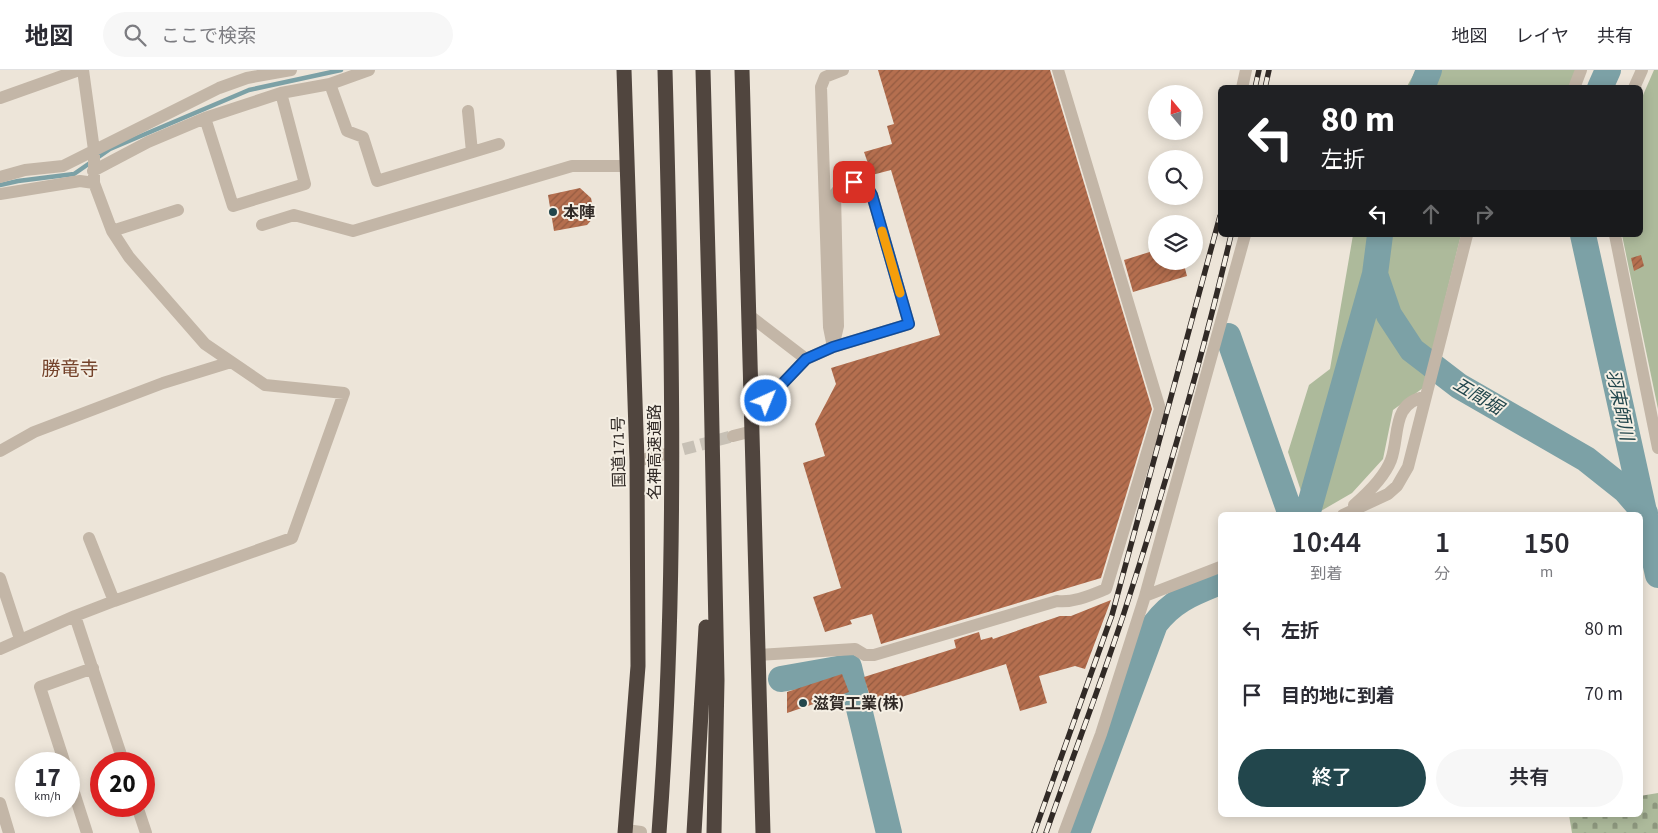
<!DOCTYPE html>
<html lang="ja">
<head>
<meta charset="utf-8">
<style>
  body { margin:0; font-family:"Source Sans 3","Noto Sans JP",sans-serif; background:#f7f7f7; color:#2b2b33; height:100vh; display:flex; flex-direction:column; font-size:19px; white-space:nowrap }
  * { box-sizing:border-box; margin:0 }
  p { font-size:16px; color:#7c7c81 }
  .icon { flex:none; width:28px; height:28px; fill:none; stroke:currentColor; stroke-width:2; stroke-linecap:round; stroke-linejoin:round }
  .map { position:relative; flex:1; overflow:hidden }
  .details { position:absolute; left:1218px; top:442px; width:425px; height:305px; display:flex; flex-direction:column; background:#fff; border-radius:8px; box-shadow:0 2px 12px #0003 }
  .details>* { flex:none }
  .banner { position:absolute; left:1218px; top:15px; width:425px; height:152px; border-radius:8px; box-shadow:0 2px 12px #0003; background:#202124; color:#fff; overflow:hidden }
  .needle { width:32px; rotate:341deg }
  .buttons { position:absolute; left:1148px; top:15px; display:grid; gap:10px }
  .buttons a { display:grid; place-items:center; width:55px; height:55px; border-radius:50%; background:#fff; box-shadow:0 2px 12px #0003; font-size:25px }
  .speed { position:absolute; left:15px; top:682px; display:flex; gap:10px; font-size:25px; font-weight:700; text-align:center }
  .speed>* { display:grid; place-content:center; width:65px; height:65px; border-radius:50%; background:#fff; box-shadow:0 2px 12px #0003; line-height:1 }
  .speed small { font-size:12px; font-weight:400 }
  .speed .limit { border:8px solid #d22; background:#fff; color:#111 }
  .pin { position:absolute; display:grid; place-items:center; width:42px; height:42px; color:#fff; margin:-21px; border-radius:10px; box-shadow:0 2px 8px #0006 }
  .me { position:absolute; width:55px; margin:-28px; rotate:44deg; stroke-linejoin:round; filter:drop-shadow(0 0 4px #0008) }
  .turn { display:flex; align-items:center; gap:18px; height:105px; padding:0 20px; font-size:22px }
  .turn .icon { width:65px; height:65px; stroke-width:2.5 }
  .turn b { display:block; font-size:35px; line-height:42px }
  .lanes { display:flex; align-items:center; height:48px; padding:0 20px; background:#0003; justify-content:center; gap:25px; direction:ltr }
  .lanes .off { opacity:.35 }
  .eta { display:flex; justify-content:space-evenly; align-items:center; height:85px; text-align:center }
  .eta b { font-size:30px; font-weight:600; line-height:35px }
  .cta { display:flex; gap:10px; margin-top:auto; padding:10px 20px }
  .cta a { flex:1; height:58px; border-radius:30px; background:#22464c; color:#fff; font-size:20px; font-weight:600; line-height:58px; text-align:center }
  .cta a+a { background:#f7f7f7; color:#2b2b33 }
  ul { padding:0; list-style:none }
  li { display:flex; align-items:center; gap:15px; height:65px; padding:0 20px }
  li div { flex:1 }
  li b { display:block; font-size:19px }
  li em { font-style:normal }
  header { display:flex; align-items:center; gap:30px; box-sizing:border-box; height:70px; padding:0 25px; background:#fff; border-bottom:1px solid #e1e1e2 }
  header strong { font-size:24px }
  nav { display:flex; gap:28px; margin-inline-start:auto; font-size:18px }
  .search { width:350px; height:45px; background:#f7f7f7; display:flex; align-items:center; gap:12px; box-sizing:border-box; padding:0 18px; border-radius:28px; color:#7c7c81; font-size:19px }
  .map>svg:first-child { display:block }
</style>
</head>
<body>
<header>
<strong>地図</strong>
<div class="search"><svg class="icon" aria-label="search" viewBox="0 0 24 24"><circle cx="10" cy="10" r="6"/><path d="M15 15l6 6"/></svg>ここで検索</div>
<nav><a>地図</a><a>レイヤ</a><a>共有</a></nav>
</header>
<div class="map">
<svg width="1658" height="763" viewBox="0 0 1658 763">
  <defs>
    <pattern id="cemetery-stones" width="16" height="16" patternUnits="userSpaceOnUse" patternTransform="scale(1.25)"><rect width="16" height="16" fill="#adba9b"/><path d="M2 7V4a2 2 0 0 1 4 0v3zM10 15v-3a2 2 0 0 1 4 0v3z" fill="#8d977e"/></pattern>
    <pattern id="building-hatch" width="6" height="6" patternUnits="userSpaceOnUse" patternTransform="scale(1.25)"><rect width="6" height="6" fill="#b56f4f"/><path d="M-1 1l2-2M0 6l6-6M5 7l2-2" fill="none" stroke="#945b41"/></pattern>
  </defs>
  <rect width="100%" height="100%" fill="#ede5d9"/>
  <!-- green -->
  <path fill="#adba9b" d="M1416,0h161l-7,17 -164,1z
    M1654,0h4v339l-36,-174h18v-133z
    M1353,165h108l-38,153 -30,22 -10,49 -31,34 -38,22h-5l-21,-63 21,-67 21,-16z"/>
  <!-- cemetery -->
  <path fill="url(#cemetery-stones)" d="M1658,723v40h-86l-3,-18h71v-19z"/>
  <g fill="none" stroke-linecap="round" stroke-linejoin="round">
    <!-- stream -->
    <path stroke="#7ca1a6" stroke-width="4.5" d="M0,115l18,-4 56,-7 36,-25 139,-59 92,-20"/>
    <!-- river -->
    <path stroke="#7ca1a6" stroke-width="26" d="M1422,18l7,-18
      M1600,18l8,-18
      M1380,165l-5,39 14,41 23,35 47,36 127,73 39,31 20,23
      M1583,165l75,340
      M1228,266l63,179
      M1307,445l68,-241
      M781,609l68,-12 40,166
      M1077,763l78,-209c18,-24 38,-31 65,-42"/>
  </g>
  <!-- building -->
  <path fill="url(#building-hatch)" d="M878,0h172l102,339 -51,169 -220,66 -9,-30 -22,6 2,4 -27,8 -12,-35 28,-9 -38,-125 22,-7 -10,-32 21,-40 -5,-16 109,-33 -49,-165 -19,5 -8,-23 28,-8 -5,-18 7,-2z
    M580,118l11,10 4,18 -8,9 -33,6 -6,-36z
    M1156,180v11h27l4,15 -54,16 -9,-32z
    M1641,185l3,11 -10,5 -3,-13z
    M1111,530l-26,69 -10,-3 -36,10 8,27 -27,8 -14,-47 -133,42 -9,-29 92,-29 -2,-8 25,-8 2,8 11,-3 1,2 67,-23h11z
    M842,604l7,18 -62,21v-21z"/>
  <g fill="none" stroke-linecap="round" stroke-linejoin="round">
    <!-- minor-tunnel -->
    <path stroke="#c7c0b5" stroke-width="12" stroke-dasharray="12 6" stroke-linecap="butt" d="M666,384l67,-18"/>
    <!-- minor -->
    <path stroke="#c3b6a7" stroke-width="12" d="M83,0l11,80v33l18,48 17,26 76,87 60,41 79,8 -52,145 -178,63 -39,15 49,148
      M330,14l17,47 16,6 14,44 122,-37
      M1242,18l4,-18
      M1574,18l7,-18
      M1634,18l8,-18
      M0,28l79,-28
      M468,41l4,41
      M205,48l28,88 72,-22 -24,-91
      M93,101l55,-29 57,-24 76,-25 49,-9 39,-14
      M0,107l25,-7 38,-4 156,-78 28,-10 44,-8
      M0,124l80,-13 14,2
      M262,155l32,-10 59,16 219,-65h54
      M112,161l66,-21
      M1615,165l43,213
      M750,246l56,43 27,-12 76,-23 -37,-129 -6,-11c-15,-3 -22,-3 -31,10l3,132 -5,21
      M832,272l-3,-15 -8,-240 4,-10 18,-7
      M752,345l54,-56
      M733,366l20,-5
      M0,381l34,-19 129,-49 68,-21
      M637,391l29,-7
      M1354,435c14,-12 30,-27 37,-45 9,-25 0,-57 34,-63
      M1343,445l45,-21 9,-8 11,-19 59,-232
      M89,468l25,63
      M0,508l20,61
      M1145,526l100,-361
      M0,579l75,-33
      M759,585l96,-6 10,6h9l183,-54c17,2 34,-6 49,-12l54,-180 -102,-339
      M65,694l-25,-77 53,-19
      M69,707l18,56
      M0,733l9,30
      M137,736l9,27
      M626,760l15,2
      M1064,763l37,-99 44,-138 75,-29"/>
    <!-- highway -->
    <path stroke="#50453e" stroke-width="15" d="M624,0l13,391 1,205 -13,167
      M703,0l7,261 7,349 -3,153
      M742,0l21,763
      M659,763c19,-254 13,-509 6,-763
      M694,763l12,-206"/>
    <!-- rail casing -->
    <g stroke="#312a26" stroke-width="5.5">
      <path id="rail" d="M1255,18l4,-18
        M1265,18l4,-18
        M1034,763l78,-218 108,-399
        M1046,763c25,-72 53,-144 77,-217 41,-126 78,-252 108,-381"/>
    </g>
    <!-- rail -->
    <use href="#rail" stroke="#f5efe4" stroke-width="4" stroke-dasharray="11" stroke-linecap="butt"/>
  </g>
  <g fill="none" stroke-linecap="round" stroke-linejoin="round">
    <!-- route casing -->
    <g stroke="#114b97" stroke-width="12">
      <path id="route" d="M766,331l40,-42 27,-12 76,-23 -37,-129 -6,-11 -12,-2"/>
    </g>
    <!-- route -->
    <use href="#route" stroke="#1a73e8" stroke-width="9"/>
    <!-- slow -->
    <path stroke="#f59e0b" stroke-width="9" d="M882,161l18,62"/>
  </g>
  <!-- markers -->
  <g fill="#22464c" stroke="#f5efe4" stroke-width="2">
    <circle cx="553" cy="142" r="5"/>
    <circle cx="803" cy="633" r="5"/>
  </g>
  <g text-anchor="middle" stroke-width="4" stroke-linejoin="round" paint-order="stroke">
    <!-- poi labels -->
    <g font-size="16" font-weight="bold" fill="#312a26" stroke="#f5efe4" text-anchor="start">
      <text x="563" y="148">本陣</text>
      <text x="813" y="639">滋賀工業(株)</text>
    </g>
    <!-- street labels -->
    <g font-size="16" fill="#312a26" stroke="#f5efe4">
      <text transform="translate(618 382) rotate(-91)" y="6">国道171号</text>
      <text transform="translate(654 382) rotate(-90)" y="6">名神高速道路</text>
    </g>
    <!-- water labels -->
    <g font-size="18" font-style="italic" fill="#22464c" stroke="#f5efe4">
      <text transform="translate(1478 326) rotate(31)" y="6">五間堀</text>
      <text transform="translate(1620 335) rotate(78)" y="6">羽束師川</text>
    </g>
    <!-- quarter labels -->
    <g font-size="19" fill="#74422a" stroke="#f5efe4">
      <text x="70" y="305">勝竜寺</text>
    </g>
  </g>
</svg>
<div class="buttons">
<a><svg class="needle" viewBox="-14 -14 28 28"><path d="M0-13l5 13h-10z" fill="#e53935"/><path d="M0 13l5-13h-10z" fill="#7c7c81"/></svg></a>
<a><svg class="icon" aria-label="search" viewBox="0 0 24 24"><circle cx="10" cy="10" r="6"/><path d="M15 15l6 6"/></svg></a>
<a><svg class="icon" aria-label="layers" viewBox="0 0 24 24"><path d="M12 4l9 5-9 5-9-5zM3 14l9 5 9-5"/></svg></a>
</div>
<div class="speed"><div>17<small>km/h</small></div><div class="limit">20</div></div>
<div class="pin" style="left:854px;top:112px;background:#d93025"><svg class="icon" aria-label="arrive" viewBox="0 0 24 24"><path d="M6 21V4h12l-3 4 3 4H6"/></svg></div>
<svg class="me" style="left:766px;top:331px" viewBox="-20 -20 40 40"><circle r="17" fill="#1a73e8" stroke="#fff" stroke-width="3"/><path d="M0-11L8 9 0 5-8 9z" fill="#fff"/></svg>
<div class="banner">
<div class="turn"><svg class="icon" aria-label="left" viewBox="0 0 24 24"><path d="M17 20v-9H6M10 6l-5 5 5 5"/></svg><div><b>80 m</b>左折</div></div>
<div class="lanes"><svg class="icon" aria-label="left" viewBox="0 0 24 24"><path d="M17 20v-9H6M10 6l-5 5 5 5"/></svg><svg class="icon off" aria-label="ahead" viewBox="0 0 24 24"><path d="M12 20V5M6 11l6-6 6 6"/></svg><svg class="icon off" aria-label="right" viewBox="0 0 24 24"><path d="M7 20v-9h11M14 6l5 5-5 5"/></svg></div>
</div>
<section class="details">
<div class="eta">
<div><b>10:44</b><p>到着</p></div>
<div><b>1</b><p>分</p></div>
<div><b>150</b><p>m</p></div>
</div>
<ul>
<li><svg class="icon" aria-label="left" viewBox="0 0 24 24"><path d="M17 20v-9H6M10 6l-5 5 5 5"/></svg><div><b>左折</b></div><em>80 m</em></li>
<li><svg class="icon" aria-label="arrive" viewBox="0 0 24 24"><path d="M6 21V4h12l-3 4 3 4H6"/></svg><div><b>目的地に到着</b></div><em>70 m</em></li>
</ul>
<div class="cta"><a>終了</a><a>共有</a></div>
</section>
</div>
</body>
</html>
